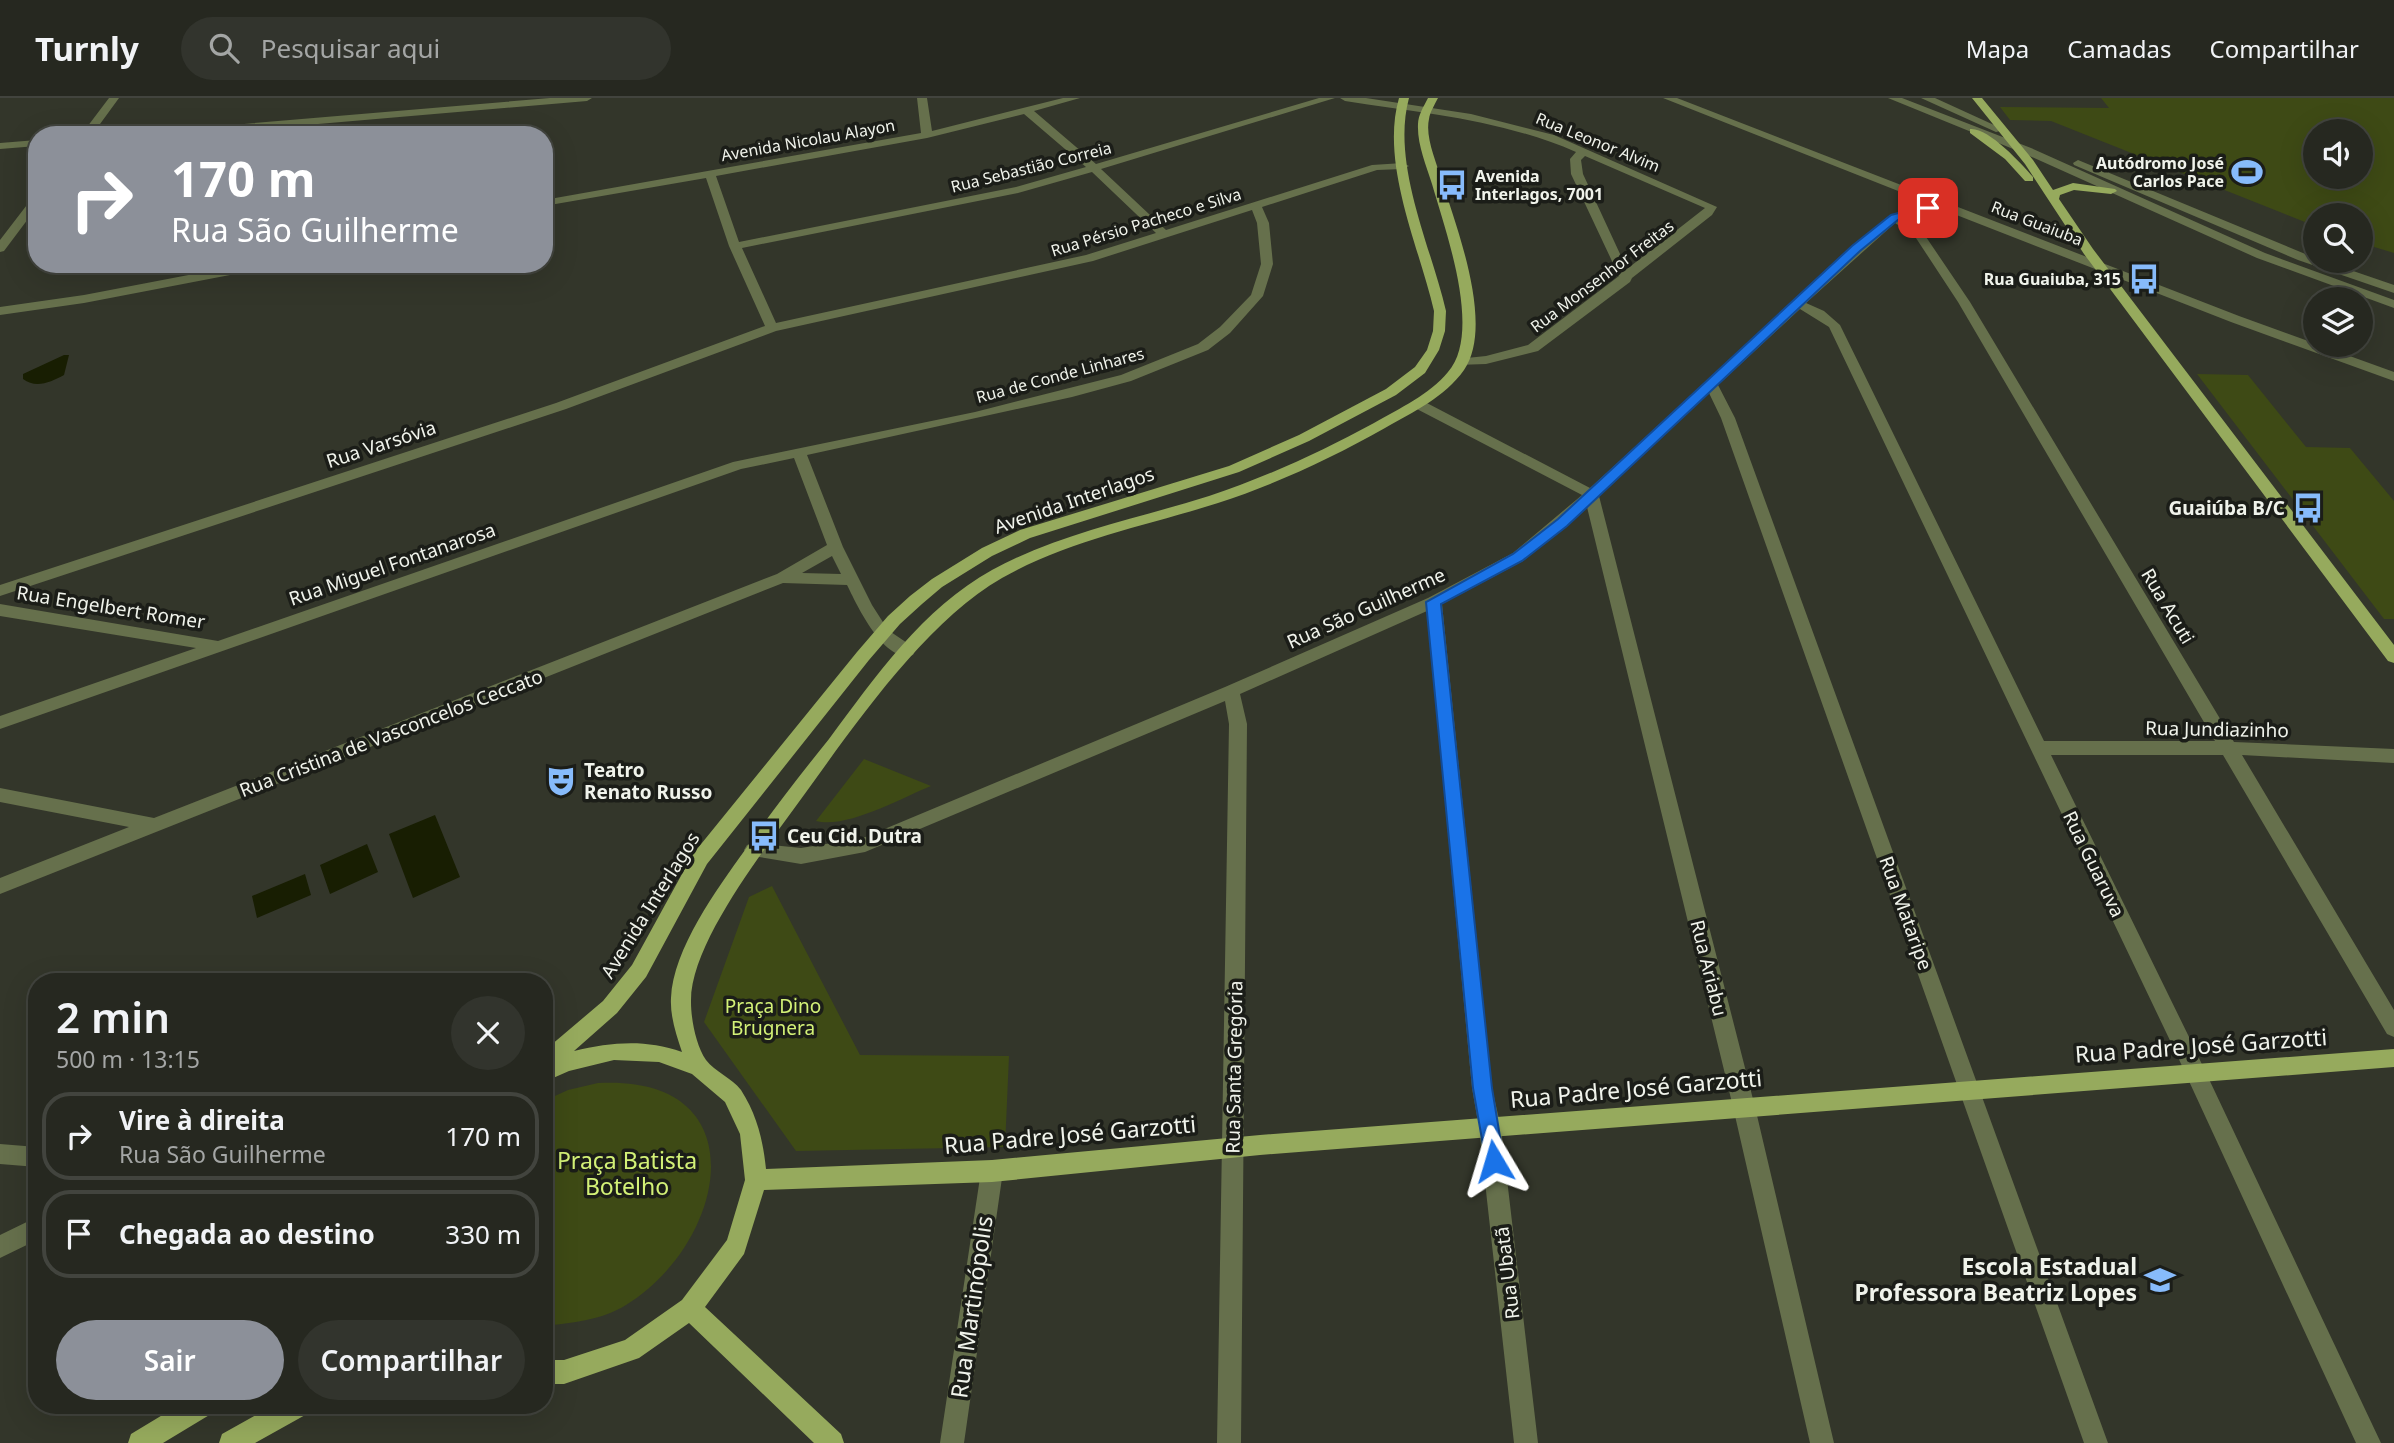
<!DOCTYPE html>
<html lang="pt">
<head>
<meta charset="utf-8">
<style>
  body { margin:0; font-family:"Noto Sans",sans-serif; background:#32342d; color:#f1f3f6; height:100vh; display:flex; flex-direction:column; font-size:26px; white-space:nowrap }
  * { box-sizing:border-box; margin:0 }
  p { font-size:23px; color:#a4a6a5 }
  .icon { flex:none; width:38px; height:38px; fill:none; stroke:currentColor; stroke-width:2; stroke-linecap:round; stroke-linejoin:round }
  .map { position:relative; flex:1; overflow:hidden }
  .details { position:absolute; left:28px; top:875px; width:525px; height:441px; display:flex; flex-direction:column; background:#262820; border-radius:28px; box-shadow:0 7px 28px #0002,0 0 0 2px #42443e }
  .details>* { flex:none }
  .top-card { position:absolute; left:28px; top:28px; width:525px; height:147px; border-radius:28px; box-shadow:0 7px 28px #0002,0 0 0 2px #42443e; background:#8c9099; color:#fff; overflow:hidden }
  .tools { position:absolute; left:2303px; top:21px; display:grid; gap:14px }
  .tools a { display:grid; place-items:center; width:70px; height:70px; border-radius:50%; background:#262820; box-shadow:0 7px 28px #0002,0 0 0 2px #42443e; font-size:35px }
  .pin { position:absolute; display:grid; place-items:center; width:60px; height:60px; color:#fff; margin:-30px; border-radius:14px; box-shadow:0 4px 10px #0006 }
  .me { position:absolute; width:77px; margin:-38px; rotate:353deg; stroke-linejoin:round; filter:drop-shadow(0 0 5px #0008) }
  .turn { display:flex; align-items:center; gap:24px; height:147px; padding:0 28px; font-size:32px }
  .turn .icon { width:91px; height:91px; stroke-width:2.5 }
  .turn b { display:block; font-size:49px; line-height:60px }
  .round { display:grid; place-items:center; flex:none; width:74px; height:74px; border-radius:37px; background:#32342d }
  .overview { display:flex; align-items:center; justify-content:space-between; height:119px; padding:0 28px }
  h1 { font-size:42px; font-weight:600; line-height:52px }
  .cta { display:flex; gap:14px; margin-top:auto; padding:14px 28px }
  .cta a { flex:1; height:80px; border-radius:42px; background:#8c9099; color:#fff; font-size:28px; font-weight:600; line-height:80px; text-align:center }
  .cta a+a { background:#32342d; color:#f1f3f6 }
  ul { padding:0; list-style:none }
  li { display:flex; align-items:center; gap:21px; height:88px; margin:0 14px 10px; padding:0 14px; border:4px solid #42443e; border-radius:28px }
  li div { flex:1 }
  li b { display:block; font-size:26px }
  li em { font-style:normal }
  header { display:flex; align-items:center; gap:42px; box-sizing:border-box; height:98px; padding:0 35px; background:#262820; border-bottom:2px solid #42443e }
  header strong { font-size:33px }
  nav { display:flex; gap:38px; margin-inline-start:auto; font-size:24px }
  .search { width:490px; height:63px; background:#32342d; display:flex; align-items:center; gap:18px; box-sizing:border-box; padding:0 24px; border-radius:38px; color:#a4a6a5; font-size:26px }
  .map>svg:first-child { display:block }
</style>
</head>
<body>
<header>
<strong>Turnly</strong>
<div class="search"><svg class="icon" aria-label="search" viewBox="0 0 24 24"><circle cx="10" cy="10" r="6"/><path d="M15 15l6 6"/></svg>Pesquisar aqui</div>
<nav><a>Mapa</a><a>Camadas</a><a>Compartilhar</a></nav>
</header>
<div class="map">
<svg width="2394" height="1345" viewBox="0 0 2394 1345">
  <rect width="100%" height="100%" fill="#33362a"/>
  <!-- green -->
  <path fill="#3e4a15" fill-rule="evenodd" d="M2101,0h293v155l-33,-10v-28h-46v11l-264,-105 -41,-1 -10,-13 109,1zM2361,33v46h-46v-46z
    M2197,276l51,1 58,72 44,1 44,53v118h-10z
    M864,661l67,27c-30,12 -84,43 -115,35z
    M772,788l88,169 149,1 -4,91 -209,4 -92,-129 45,-125z
    M598,985c162,-9 130,159 28,222 -24,15 -54,18 -82,21v-225l24,-11z"/>
  <!-- water -->
  <path fill="#181e02" d="M64,257h5l-5,20c-13,7 -28,14 -41,4v-5z
    M435,717l25,62 -47,21 -24,-64z
    M367,746l11,28 -48,22 -10,-29z
    M305,776l6,21 -54,23 -5,-22z"/>
  <g fill="none" stroke-linecap="round" stroke-linejoin="round">
    <!-- minor -->
    <path fill="#66704c" fill-rule="evenodd" d="M109,0h10l-27,37h-11z
      M550,0h42l-5,3 -397,34h-46l5,-3z
      M917,0h10l5,33 131,-33h17l-46,13 62,53 223,-66h16l-234,71 65,61 206,-65 31,-2 6,3 -6,3 -26,1 -115,37 7,16 4,41 -10,32 -33,37 -22,17 -77,31 -59,16 -265,58 36,92 29,58 16,25 25,17 2,4 -2,4c-29,9 -56,-50 -66,-70l-64,-2 -783,311v-16l129,-51 -129,-25v-14l154,30 623,-244 50,-29 -33,-87 -53,11 -741,260v-13l196,-68 -196,-32v-12l218,37 515,-179 242,-50 146,-37 77,-31 22,-17 31,-32 10,-31 -4,-41 -5,-13 -159,51 -317,70 -210,78 -566,187v-11l556,-182 209,-77 -36,-80 -23,-68 -162,28v-6l377,-67zM1024,16l62,53 -70,20 -277,55 -23,-66 211,-38zM1092,74l64,61 -70,22 -310,68 -34,-75 276,-55zM832,458l9,18 -39,-1z
      M1340,0h26l105,16 83,21 163,72 -5,8 -80,63 -2,4 -92,69 -52,13 -29,1v-6l29,-3 42,-11 91,-69 -48,-102 -1,-15 6,-7c-73,-32 -153,-39 -231,-51zM1585,58l120,52 -78,61 -44,-95 -2,-14z
      M1663,0h14l562,218 155,56v9l-163,-59 -295,-115 -32,12 18,12 48,71 264,440 160,7v14l-152,-8 152,255v27l-7,-3 -164,-279h-172l139,284 191,404h-25l-180,-390 -347,-726 -29,-18 -82,76 17,33 373,1025h-24l-363,-1025 -12,-25 -110,103 156,611 79,336h-24l-77,-336 -146,-600 -64,54 -81,43 50,484 9,40 37,315h-24l-35,-315 -7,-40 -45,-477 -187,83 7,30 -6,719h-24l12,-719 -4,-23 -360,151 -64,12 -54,-9 -3,-5 3,-5 6,-2 48,5 62,-10 362,-151 203,-89 85,-45 69,-58 -169,-88v-6h10l167,87 285,-261 16,-11 35,-14zM1895,125l19,12 44,67 257,439h-171l-204,-416 -16,-14 -18,-8z
      M1888,0h14l129,50 234,105 129,47v8l-137,-50 -234,-105z
      M1921,0h14l70,32 -9,2z
      M37,42v6l-37,3v-6z
      M2078,62l237,98v3h9l70,24v8l-96,-33 -224,-95 -1,-2z
      M37,98v11l-33,44 -4,1v-12l33,-43z
      M246,166h26l-6,4 -182,35 -84,12v-8l84,-12z
      M0,1046l37,3v20l-37,-3z
      M992,1062l8,4 3,7 -39,272h-24l41,-272 3,-7z
      M37,1119v23l-37,18v-23z"/>
    <!-- major -->
    <path fill="#96aa5d" fill-rule="evenodd" d="M1399,0h10c-18,66 22,148 37,213l-1,20 -6,19 -14,23 -29,22 -87,46 -70,31 -209,66 -38,18 -50,31 -20,17 -22,20 -31,36 -162,204 -61,113 -29,36 -43,38c38,-9 71,-12 108,1 -6,-18 -12,-36 -11,-54 2,-49 46,-109 74,-148 26,-38 55,-75 84,-111 46,-62 94,-131 163,-169 68,-37 144,-51 217,-74 57,-19 112,-44 165,-73 26,-15 55,-28 74,-51 35,-40 -3,-142 -16,-188 -6,-19 -15,-40 -14,-60 0,-9 6,-18 10,-26h10c-3,6 -8,14 -9,21 -4,18 7,42 12,59 15,48 54,147 23,192 -19,27 -51,42 -79,58 -53,30 -109,56 -167,75 -72,23 -149,37 -216,75 -85,49 -159,165 -217,243 -31,43 -95,127 -94,181 0,17 5,44 15,58 9,12 26,18 35,30 16,25 22,50 25,79l226,-9 268,-25 1134,-86v18l-1134,88 -268,27 -228,8 -20,64 -39,53 136,127 3,9h-30l-125,-120 -50,35 -75,26h-20v-24h20l61,-20 57,-40 45,-60 18,-60 -5,-46 -15,-32 -33,-28 -33,-12 -45,-2 -45,11 -25,11v-31l59,-50 29,-36 61,-111 164,-202 31,-36 22,-20 22,-17 50,-31 38,-18 209,-64 70,-31 87,-46 29,-22 12,-17 6,-19 1,-20c-15,-65 -54,-147 -35,-213z
      M1972,0h10l51,62 20,30 20,-7 42,6 2,2 -6,3 -37,-4 -14,5 -1,4 34,50 301,396v18l-6,-2 -304,-407 -59,-90z
      M1970,31c18,-2 51,34 63,48v4h-8l-20,-22 -35,-26z
      M179,1307h35l-3,9 -48,29h-35l3,-9z
      M274,1307h36l-3,9 -52,29h-36l3,-9z"/>
  </g>
  <!-- route -->
  <path fill="#1a73e8" stroke="#114b97" stroke-width="2" d="M1928,107l5,3 -2,2 -33,10 -38,31 -293,275 -45,35 -81,43 51,484 12,73 -3,7 -7,3 -7,-3 -14,-80 -47,-486 87,-48 45,-35 294,-273 39,-31z"/>
  <!-- icons -->
  <defs>
    <g id="stadium-bare" transform="scale(2.415)"><path d="M0-5a6.5 5 0 1 0 0 10a6.5 5 0 1 0 0-10ZM-3.5-1.8h7v3.6h-7Z" fill="#87bbfb" stroke="#1b1d18" stroke-width="2.5" paint-order="stroke"/></g>
    <g id="bus-bare" transform="scale(2.415)"><path d="M-5-6H5V4H4V6H2V4H-2V6H-4V4H-5ZM-3.5-4V0h7V-4ZM-3.5 1.2v1.5H-2V1.2ZM2 1.2v1.5H3.5V1.2Z" fill="#87bbfb" stroke="#1b1d18" stroke-width="2.5" paint-order="stroke"/></g>
    <g id="theatre-bare" transform="scale(2.415)"><path d="M-5-5.5Q0-4 5-5.5V0Q5 5 0 6Q-5 5-5 0ZM-3.3-2.5H-1v1.5H-3.3ZM1-2.5H3.3v1.5H1ZM-2.8 1Q0 5.5 2.8 1Z" fill="#87bbfb" stroke="#1b1d18" stroke-width="2.5" paint-order="stroke"/></g>
    <g id="school-bare" transform="scale(2.415)"><path d="M0-5L7-2L0 1L-7-2ZM-4 1L0 2.5L4 1V4Q0 6-4 4Z" fill="#87bbfb" stroke="#1b1d18" stroke-width="2.5" paint-order="stroke"/></g>
  </defs>
  <g fill-rule="evenodd">
    <use href="#stadium-bare" x="2247" y="74"/>
    <use href="#bus-bare" x="1452" y="87"/>
    <use href="#bus-bare" x="2144" y="181"/>
    <use href="#bus-bare" x="2308" y="410"/>
    <use href="#theatre-bare" x="561" y="683"/>
    <use href="#bus-bare" x="764" y="738"/>
    <use href="#school-bare" x="2160" y="1182"/>
  </g>
  <g text-anchor="middle" stroke-width="7" stroke-linejoin="round" paint-order="stroke">
    <!-- far-street labels -->
    <g font-size="16" fill="#f0f3eb" stroke="#1b1d18">
      <text transform="translate(808 42) rotate(-10)" y="6">Avenida Nicolau Alayon</text>
      <text transform="translate(1598 44) rotate(22)" y="6">Rua Leonor Alvim</text>
      <text transform="translate(1031 69) rotate(-14)" y="6">Rua Sebastião Correia</text>
      <text transform="translate(1146 124) rotate(-17)" y="6">Rua Pérsio Pacheco e Silva</text>
      <text transform="translate(2037 125) rotate(21)" y="6">Rua Guaiuba</text>
      <text transform="translate(1602 178) rotate(-37)" y="6">Rua Monsenhor Freitas</text>
      <text transform="translate(1060 277) rotate(-15)" y="6">Rua de Conde Linhares</text>
    </g>
    <!-- far-poi labels -->
    <g font-size="16" font-weight="bold" fill="#f0f3eb" stroke="#1b1d18" text-anchor="end">
      <text x="2224" y="71">Autódromo José<tspan x="2224" dy="18">Carlos Pace</tspan></text>
      <text x="1475" y="84" text-anchor="start">Avenida<tspan x="1475" dy="18">Interlagos, 7001</tspan></text>
      <text x="2121" y="187">Rua Guaiuba, 315</text>
    </g>
    <!-- street labels -->
    <g font-size="19" fill="#f0f3eb" stroke="#1b1d18">
      <text transform="translate(381 346) rotate(-18)" y="7">Rua Varsóvia</text>
      <text transform="translate(1074 402) rotate(-19)" y="7">Avenida Interlagos</text>
      <text transform="translate(392 466) rotate(-19)" y="7">Rua Miguel Fontanarosa</text>
      <text transform="translate(2168 508) rotate(59)" y="7">Rua Acuti</text>
      <text transform="translate(111 509) rotate(9)" y="7">Rua Engelbert Romer</text>
      <text transform="translate(1366 510) rotate(-24)" y="7">Rua São Guilherme</text>
      <text transform="translate(2217 631) rotate(1)" y="7">Rua Jundiazinho</text>
      <text transform="translate(391 635) rotate(-21)" y="7">Rua Cristina de Vasconcelos Ceccato</text>
      <text transform="translate(2094 766) rotate(64)" y="7">Rua Guaruva</text>
      <text transform="translate(650 807) rotate(-58)" y="7">Avenida Interlagos</text>
      <text transform="translate(1906 815) rotate(70)" y="7">Rua Mataripe</text>
      <text transform="translate(1709 870) rotate(76)" y="7">Rua Ariabu</text>
      <text transform="translate(1234 969) rotate(-89)" y="7">Rua Santa Gregória</text>
      <text transform="translate(1507 1175) rotate(-97)" y="7">Rua Ubatã</text>
    </g>
    <!-- poi labels -->
    <g font-size="19" font-weight="bold" fill="#f0f3eb" stroke="#1b1d18" text-anchor="start">
      <text x="2285" y="417" text-anchor="end">Guaiúba B/C</text>
      <text x="584" y="679">Teatro<tspan x="584" dy="22">Renato Russo</tspan></text>
      <text x="787" y="745">Ceu Cid. Dutra</text>
    </g>
    <!-- park labels -->
    <g font-size="19" fill="#d3f177" stroke="#1b1d18">
      <text x="773" y="915">Praça Dino<tspan x="773" dy="22">Brugnera</tspan></text>
    </g>
    <!-- near-street labels -->
    <g font-size="23" fill="#f0f3eb" stroke="#1b1d18">
      <text transform="translate(2201 948) rotate(-4)" y="8">Rua Padre José Garzotti</text>
      <text transform="translate(1636 991) rotate(-5)" y="8">Rua Padre José Garzotti</text>
      <text transform="translate(1070 1037) rotate(-5)" y="8">Rua Padre José Garzotti</text>
      <text transform="translate(972 1209) rotate(-82)" y="8">Rua Martinópolis</text>
    </g>
    <!-- near-park labels -->
    <g font-size="23" fill="#d3f177" stroke="#1b1d18">
      <text x="627" y="1071">Praça Batista<tspan x="627" dy="26">Botelho</tspan></text>
    </g>
    <!-- near-poi labels -->
    <g font-size="23" font-weight="bold" fill="#f0f3eb" stroke="#1b1d18" text-anchor="end">
      <text x="2137" y="1177">Escola Estadual<tspan x="2137" dy="26">Professora Beatriz Lopes</tspan></text>
    </g>
  </g>
</svg>
<div class="tools">
<a><svg class="icon" aria-label="sound" viewBox="0 0 24 24"><path d="M4 9h4l5-4v14l-5-4H4zM17 9q2 3 0 6"/></svg></a>
<a><svg class="icon" aria-label="search" viewBox="0 0 24 24"><circle cx="10" cy="10" r="6"/><path d="M15 15l6 6"/></svg></a>
<a><svg class="icon" aria-label="layers" viewBox="0 0 24 24"><path d="M12 4l9 5-9 5-9-5zM3 14l9 5 9-5"/></svg></a>
</div>
<div class="pin" style="left:1928px;top:110px;background:#d93025"><svg class="icon" aria-label="arrive" viewBox="0 0 24 24"><path d="M6 21V4h12l-3 4 3 4H6"/></svg></div>
<svg class="me" style="left:1494px;top:1063px" viewBox="-20 -20 40 40"><path d="M0-17L14 15 0 8-14 15z" fill="#1a73e8" stroke="#fff" stroke-width="4"/></svg>
<div class="top-card">
<div class="turn"><svg class="icon" aria-label="right" viewBox="0 0 24 24"><path d="M7 20v-9h11M14 6l5 5-5 5"/></svg><div><b>170 m</b>Rua São Guilherme</div></div>
</div>
<section class="details">
<div class="overview"><div><h1>2 min</h1><p>500 m · 13:15</p></div><a class="round"><svg class="icon" aria-label="close" viewBox="0 0 24 24"><path d="M6 6l12 12M18 6L6 18"/></svg></a></div>
<ul>
<li><svg class="icon" aria-label="right" viewBox="0 0 24 24"><path d="M7 20v-9h11M14 6l5 5-5 5"/></svg><div><b>Vire à direita</b><p>Rua São Guilherme</p></div><em>170 m</em></li>
<li><svg class="icon" aria-label="arrive" viewBox="0 0 24 24"><path d="M6 21V4h12l-3 4 3 4H6"/></svg><div><b>Chegada ao destino</b></div><em>330 m</em></li>
</ul>
<div class="cta"><a>Sair</a><a>Compartilhar</a></div>
</section>
</div>
</body>
</html>
